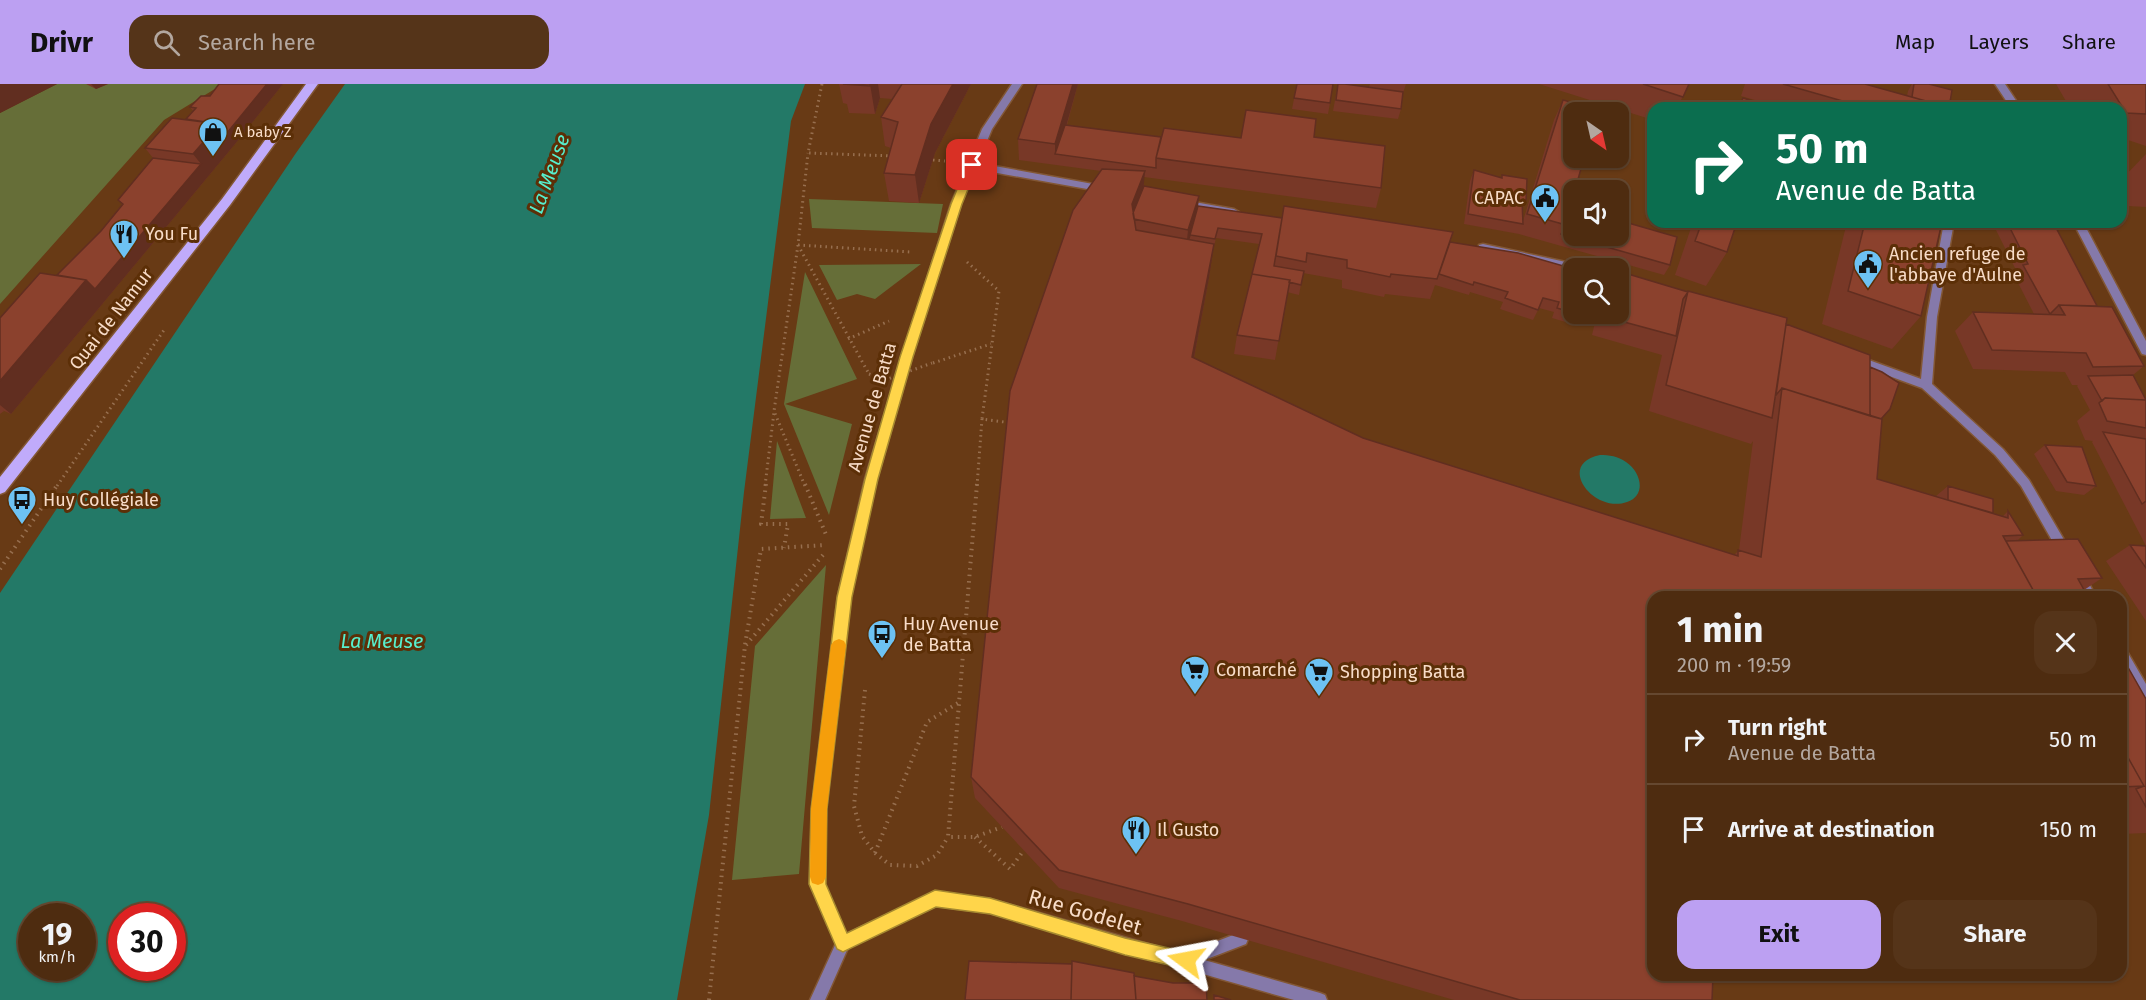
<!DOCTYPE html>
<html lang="en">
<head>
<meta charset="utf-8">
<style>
  body { margin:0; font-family:"Fira Sans",sans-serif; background:#553419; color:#f1f3f6; height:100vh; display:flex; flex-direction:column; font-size:22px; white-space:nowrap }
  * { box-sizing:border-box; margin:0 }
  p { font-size:20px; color:#b3a79f }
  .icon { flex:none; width:33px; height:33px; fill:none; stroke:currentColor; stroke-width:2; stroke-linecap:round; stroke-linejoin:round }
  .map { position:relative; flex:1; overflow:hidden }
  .drawer { position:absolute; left:1647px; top:507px; width:480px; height:390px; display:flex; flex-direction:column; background:#4e2c10; border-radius:18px; box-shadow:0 2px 4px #0004,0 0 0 2px #654830 }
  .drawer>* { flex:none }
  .banner { position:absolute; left:1647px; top:18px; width:480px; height:126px; border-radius:18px; box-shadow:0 2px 4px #0004,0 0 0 2px #654830; background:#0b6e4f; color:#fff; overflow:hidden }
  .needle { width:39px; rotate:146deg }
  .fabs { position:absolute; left:1563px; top:18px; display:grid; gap:12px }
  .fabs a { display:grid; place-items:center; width:66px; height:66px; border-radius:12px; background:#4e2c10; box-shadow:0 2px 4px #0004,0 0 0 2px #654830; font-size:30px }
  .speed { position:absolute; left:18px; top:819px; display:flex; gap:12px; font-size:30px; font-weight:700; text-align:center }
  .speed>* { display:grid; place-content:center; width:78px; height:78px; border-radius:50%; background:#4e2c10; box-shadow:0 2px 4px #0004,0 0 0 2px #654830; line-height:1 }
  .speed small { font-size:15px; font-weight:400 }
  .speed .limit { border:9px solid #d22; background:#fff; color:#111 }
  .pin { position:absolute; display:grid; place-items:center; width:51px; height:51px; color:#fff; margin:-26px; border-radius:12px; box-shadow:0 3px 9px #0006 }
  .me { position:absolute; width:66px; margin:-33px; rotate:283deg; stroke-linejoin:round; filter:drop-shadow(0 0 4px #0008) }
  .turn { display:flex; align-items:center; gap:21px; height:126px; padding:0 30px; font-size:27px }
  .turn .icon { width:78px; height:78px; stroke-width:2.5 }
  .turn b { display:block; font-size:42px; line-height:51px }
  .round { display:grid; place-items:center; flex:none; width:63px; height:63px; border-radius:18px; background:#553419 }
  .headline { display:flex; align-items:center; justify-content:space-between; height:102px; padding:0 30px }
  h1 { font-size:36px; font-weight:700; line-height:45px }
  .button { display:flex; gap:12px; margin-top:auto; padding:12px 30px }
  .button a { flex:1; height:69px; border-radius:18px; background:#bca0f2; color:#111; font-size:24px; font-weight:700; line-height:69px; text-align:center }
  .button a+a { background:#553419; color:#f1f3f6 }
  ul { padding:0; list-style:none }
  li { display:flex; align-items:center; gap:18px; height:90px; padding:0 30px; border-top:2px solid #654830 }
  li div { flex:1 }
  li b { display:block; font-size:22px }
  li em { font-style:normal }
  header { display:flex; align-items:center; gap:36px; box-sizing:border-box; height:84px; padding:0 30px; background:#bca0f2; color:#111 }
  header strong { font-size:28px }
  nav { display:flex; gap:33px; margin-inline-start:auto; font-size:21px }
  .search { width:420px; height:54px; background:#553419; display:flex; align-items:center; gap:15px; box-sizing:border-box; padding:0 21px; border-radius:18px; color:#b3a79f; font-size:22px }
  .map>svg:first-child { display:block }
</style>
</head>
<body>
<header>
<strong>Drivr</strong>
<div class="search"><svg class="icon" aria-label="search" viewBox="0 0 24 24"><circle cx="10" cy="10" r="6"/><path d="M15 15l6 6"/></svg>Search here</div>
<nav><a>Map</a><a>Layers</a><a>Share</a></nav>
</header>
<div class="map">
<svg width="2146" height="916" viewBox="0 0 2146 916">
  <rect width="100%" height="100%" fill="#683a15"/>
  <!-- green -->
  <path fill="#666e38" d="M57,0h166l-59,36 -164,184v-191z
    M809,115l134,5 -6,29 -125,-5z
    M921,180l-46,35 -18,-5 -20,6 -18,-35z
    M805,188l52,107 -72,25 67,20 -23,91 -45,-111z
    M777,357l29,77 -36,1z
    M826,481l-27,309 -67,6 23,-234z"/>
  <!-- water -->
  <path fill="#237967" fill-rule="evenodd" d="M345,0h460l-14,37 -47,371 -35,323 -32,185h-677v-407l296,-440zM32,832h50v52h-50zM122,832h50v52h-50z
    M1600,371c9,0 18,1 26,7 15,10 21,33 1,40 -33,12 -72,-38 -27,-47z"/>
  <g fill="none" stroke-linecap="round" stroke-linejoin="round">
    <!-- service casing -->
    <g stroke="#825735" stroke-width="3">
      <path id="service" d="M2121,89l25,1v6l-25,-1z
        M1241,848l5,2 2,5 -2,5 -60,23 -5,-2 -2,-5 2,-5z"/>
    </g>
    <!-- minor casing -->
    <g stroke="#825735" stroke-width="3">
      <path id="minor" d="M1012,0h10l-30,45 -14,34 126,23 5,3 -5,3 -129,-23 -14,35 -49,153 -35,122 -27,117 -24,213 -2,75 22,50 89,-42 55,7 330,94 5,2 2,5h-33l-304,-87 -54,-7 -88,42 -23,52h-15l26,-57 -26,-59 2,-75 26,-213 27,-117 37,-122 49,-153 31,-75z
        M1995,0h10l16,24h-10z
        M1183,116l51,9 5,3 -5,3 -54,-10 -2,-2z
        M1944,138h10l-17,95 -5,67 71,65 26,31 41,70 2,4 -2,4 -4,1 -4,-1 -41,-72 -26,-31 -41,-38 -32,-29 -71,-26 -1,-3 5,-4 66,24 6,-62z
        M2073,138h10l63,119v14l-4,-1z
        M1483,160l92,20 5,4h-6v3l-95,-20v-6z
        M2078,485l4,1 14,27h-12l-12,-23 2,-4z
        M2121,562l4,2 21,36v18l-5,-2 -20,-36z"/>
    </g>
    <!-- primary casing -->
    <g stroke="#825735" stroke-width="3">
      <path id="primary" d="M306,0h12l-88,121 -225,287 -5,2v-17l222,-278z"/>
    </g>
    <!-- path-far1 -->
    <path stroke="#976f4f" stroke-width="3" stroke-dasharray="1.5 4" stroke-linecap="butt" d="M822,0l-14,69 85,3
      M933,76l12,1
      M798,161l113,7
      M798,161l71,129
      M967,178l32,29 -17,128 30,4
      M848,255l41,-18
      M933,279l58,-19
      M57,402l107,-156
      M765,402l9,-74
      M805,402l-31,-75 24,-166 10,-92
      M977,402l5,-67"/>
    <!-- path -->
    <path stroke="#976f4f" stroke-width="4" stroke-dasharray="1.5 5" stroke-linecap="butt" d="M766,400l-5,40h27l-4,24
      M805,400l22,53
      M977,400l-29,353h27l27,-10
      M0,485l58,-85
      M746,561l77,-90
      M865,606l-11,116 8,30 13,17 15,12 27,1 20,-11 11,-18
      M975,753l35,32 14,-19
      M875,769l52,-131 31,-19
      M709,916l36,-355 16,-96 65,-4"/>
    <!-- service -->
    <use href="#service" fill="#8579aa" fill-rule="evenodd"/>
    <!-- minor -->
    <use href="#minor" fill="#8579aa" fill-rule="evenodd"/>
    <!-- primary -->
    <use href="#primary" fill="#c0abfb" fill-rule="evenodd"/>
    <!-- path-bridge -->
    <path stroke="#976f4f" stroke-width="3" stroke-dasharray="1.5 4" stroke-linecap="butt" d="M869,290l16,6 47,-17"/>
  </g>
  <!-- wall -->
  <path fill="#783827" d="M86,0h22l-12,5z
    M219,0h64l-48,60 -224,270 -9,-4 2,1 -4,3v-96l57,-43 44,-44 21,-27 -4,-4 35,-42 -8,-10 41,-29 7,-8 -3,-4 20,-11z
    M839,0h132l-36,69 -16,50 -30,-2 -5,-28 7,-25 -6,-2 -4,-29 11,-18 -12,-1 -5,16 -26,-1 -2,-9 -4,-1z
    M1037,0h41l-11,41 94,12 80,1 73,-1 67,51 -5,20 -232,-31v9l55,10 -1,10 252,36 124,27v45h21l-6,11 -19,-5 -1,3 -17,-5 2,-6 -15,-4 -6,12 -33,-11 3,-7 -33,-10 -1,3 -34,-10 -5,14 -45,-5 -1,3 -42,-9v-8l-39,-7 -4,22 -12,-3 -12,68 -41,-6 3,-19 22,-91 -43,-6 -3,12 -4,28 -15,80 169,80 371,117 5,-5 14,-109 -2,3 -102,-33 13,-56 -70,-20 5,-21h21l70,-23 98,33 84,43 11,52 -4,60 59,17 12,-10 45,27 10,3 5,-5 15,24 -6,6 85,37 -18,12 -431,7 59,403h-258l-272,-79 -123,-33 -84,-90 -4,-21 130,-606 -82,-11 -1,-21z
    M1297,0l33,19 -2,11 -36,-5z
    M1338,0l31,3 1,-3h36l-3,9 -2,16 -3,10 -65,-8z
    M1539,0h150l-12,24h-24v12z
    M1745,0h120l42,12 1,-5 4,-7h17l20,24h2h-168l-42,-12z
    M2056,0h90v62l-21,-7 -4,4v-35h-51z
    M1563,16l8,107 99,58 -6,10 -145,-41 -55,-10 6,-43 4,-11 27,8 1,-3 24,25 -4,10 1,11 31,-101z
    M2146,70v53l-18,-1 -7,-10v-16z
    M1693,138h44l-10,30 -21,34 -31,-11z
    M1847,138h95l-21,94 -29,33 -70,-25z
    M1992,138h61l44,84 47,60 -11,9 13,24v222l-40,-60 24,-16 16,1 -54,-104 1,-1 -8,-1 -8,-19 13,-11 -13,-24 1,-1h-6l-7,-13 -92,-3 -18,-38 18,-19 61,2 -20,-39 3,-3z
    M2045,361l51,41 -12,9 -28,-4 -22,-37z
    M2121,571l25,44v134l-24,1 2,5 -3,2z"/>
  <!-- shaded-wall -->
  <path fill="#612e20" d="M0,0h57l-57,29z
    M91,0h17l-12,5z
    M267,0h16l-48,60 -224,270 -11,-9v-24l86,-101 115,-116 -8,-10 26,-30z
    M870,0h8l2,14 -5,16z
    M953,0h18l-36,69 -16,50 -4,-28 16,-51z
    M1073,0h5l-20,71 -3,-1v-10z
    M1145,87l-3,35 -11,13 1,-15z
    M1199,112l-2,20 -11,34 2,-20z
    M1214,160l-5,34 -21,111 4,-32z"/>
  <!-- building -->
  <path fill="#8b412d" stroke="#612e20" stroke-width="1.5" d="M219,0h48l-40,49 -8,-9 -33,-5 10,-11 -6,-1 11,-11h9z
    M843,0h27v2z
    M902,0h51l-22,40 -16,51 -31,-2 14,-51 -17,-5z
    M1037,0h36l-18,60 -37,-5z
    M1297,0h36l-3,19 -36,-5z
    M1338,0h7l58,8 -2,17 -65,-9z
    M1643,0h46l-6,13z
    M1783,0h82l86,24h-84z
    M1914,0h15l23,6 -3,18 -37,-11z
    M2108,0h38v30l-20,-1z
    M1743,14l32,10h-36z
    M1563,16l34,9 -1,3h-22v46h10l-9,32h-1v6l-8,29 -39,-11z
    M1246,26l70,9 -2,18 71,9 -4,42 -225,-30 8,-30 77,10z
    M172,34l47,6 -26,30 -48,-6z
    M1065,41l96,12 -5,21v10l-101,-14z
    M153,74l48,6 -106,125 -9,-9 -29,-5 44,-44 22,-27 -5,-4z
    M1102,85l43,2 -13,33 4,26 78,14 -22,113 171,81 375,118v-6l23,7 21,-169 100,31 -5,60 131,39v-7l15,24 -20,1 34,61h-384v378h60l-1,25h-192l-332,-96 -129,-34 -88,-93 39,-386 63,-181z
    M1474,86l28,8v-3l25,4 -1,21h-4l1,24 -55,-10z
    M1144,102l55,10 -11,34 -54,-11 -1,-6z
    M1198,122l84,12 -8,48 30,5 -3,14 -12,-3 1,-2 -38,-6 10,-40 -44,-6 -3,11 -25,-4z
    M1284,122l169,26 -16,47 -46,-5 -1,3 -43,-9v-8l-40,-7 -1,9 -30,-6z
    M1571,123l3,1v28h44v-16l59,17 -7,28 -109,-31 5,-9z
    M1702,138h35l-10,30 -32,-11z
    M1865,138h77l-21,94 -73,-25z
    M2007,138h46l44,84 -38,-1 -9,9 -27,-49 5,-1z
    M1450,158l68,11 56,16v44l-17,-5 2,-6 -16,-4 -5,12 -33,-12 3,-6 -34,-10 -1,3 -34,-11z
    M1618,187l70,21 -5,7 -7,37 -74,-20 1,-2h15z
    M40,189l46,7 -86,101v-63z
    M1252,190l38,6 -11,61 -42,-6z
    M1688,207l99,27 -15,100 -106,-33z
    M2059,221l53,2 32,59 -51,1 -7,-14 -94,-3 -19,-38 92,3z
    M1786,240l84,31v61l-88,-28 -6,7z
    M1870,283l12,5 17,11 -9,26 -9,10 -11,-3z
    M2133,291l13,25 -41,-2 -3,3 -14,-25z
    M2105,314l41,2v28l-39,-7 -8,-18z
    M2103,348l43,7v62l-4,3z
    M2045,361l37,2 14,39 -29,-4z
    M1948,402l45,13v14l-45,-13z
    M2078,455l24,39 -24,1 10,18h-51l-31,-56z
    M2130,461l16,1v22z
    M2121,571l25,44v108l-10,-18 8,-3 -23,-41z
    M2121,661l23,41 -23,1z
    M969,877l103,3 -1,36h-106z
    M1072,877l62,12 2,27h-65z
    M1134,892l39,7h33l1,17h-71z
    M1214,911l17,5h-17z"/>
  <!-- route -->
  <path fill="#ffd54a" stroke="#a68a30" stroke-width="1.5" d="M972,77l6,4 -16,39 -49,153 -35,122 -26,118 -25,212 -1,75 21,49 88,-43 55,8 135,40 61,14 6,3 3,5 -3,6 -6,3 -61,-14 -135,-41 -54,-7 -93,45 -6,-3 -28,-65 2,-75 26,-212 28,-118 35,-122 51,-153 16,-39z"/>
  <!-- slow -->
  <path fill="#f59e0b" d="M839,555l5,2 2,4 -19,164 -1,68 -3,6 -5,2 -6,-2 -2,-6 1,-68 20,-164 3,-4z"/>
  <!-- icons -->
  <defs>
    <g id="shop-pin" transform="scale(1.5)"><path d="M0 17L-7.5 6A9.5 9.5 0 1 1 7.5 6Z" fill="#6dc2f3" stroke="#5c2f07"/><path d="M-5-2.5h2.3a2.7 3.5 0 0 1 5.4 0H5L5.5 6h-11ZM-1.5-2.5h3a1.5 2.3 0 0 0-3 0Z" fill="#111"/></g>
    <g id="civic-pin" transform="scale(1.5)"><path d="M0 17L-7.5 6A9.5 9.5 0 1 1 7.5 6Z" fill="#6dc2f3" stroke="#5c2f07"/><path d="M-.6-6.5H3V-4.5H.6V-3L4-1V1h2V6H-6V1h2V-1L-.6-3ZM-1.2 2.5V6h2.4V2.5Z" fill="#111"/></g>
    <g id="restaurant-pin" transform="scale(1.5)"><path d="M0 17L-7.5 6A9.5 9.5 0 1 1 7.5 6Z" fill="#6dc2f3" stroke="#5c2f07"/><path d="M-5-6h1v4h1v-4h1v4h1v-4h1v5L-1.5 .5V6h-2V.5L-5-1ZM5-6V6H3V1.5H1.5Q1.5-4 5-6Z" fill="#111"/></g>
    <g id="bus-pin" transform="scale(1.5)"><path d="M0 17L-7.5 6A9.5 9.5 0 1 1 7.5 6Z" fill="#6dc2f3" stroke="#5c2f07"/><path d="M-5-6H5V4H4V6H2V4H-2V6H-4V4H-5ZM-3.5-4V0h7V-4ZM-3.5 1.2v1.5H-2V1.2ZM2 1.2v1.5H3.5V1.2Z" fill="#111"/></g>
    <g id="supermarket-pin" transform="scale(1.5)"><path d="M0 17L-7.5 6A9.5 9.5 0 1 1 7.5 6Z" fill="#6dc2f3" stroke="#5c2f07"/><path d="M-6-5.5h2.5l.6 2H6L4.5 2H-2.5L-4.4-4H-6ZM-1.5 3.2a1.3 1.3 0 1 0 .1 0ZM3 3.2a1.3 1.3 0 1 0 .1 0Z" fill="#111"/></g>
  </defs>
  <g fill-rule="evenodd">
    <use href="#shop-pin" x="213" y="48"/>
    <use href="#civic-pin" x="1545" y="114"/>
    <use href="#restaurant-pin" x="124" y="150"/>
    <use href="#civic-pin" x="1868" y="180"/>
    <use href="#bus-pin" x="22" y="416"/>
    <use href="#bus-pin" x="882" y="550"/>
    <use href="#supermarket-pin" x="1195" y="586"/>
    <use href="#supermarket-pin" x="1319" y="588"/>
    <use href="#restaurant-pin" x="1136" y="746"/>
  </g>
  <g text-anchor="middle" stroke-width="6" stroke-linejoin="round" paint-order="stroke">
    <!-- far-poi labels -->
    <g font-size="15" fill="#f8dcc8" stroke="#5c2f07" text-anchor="start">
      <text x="234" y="53">A baby Z</text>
    </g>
    <!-- poi labels -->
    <g font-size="18" fill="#f8dcc8" stroke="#5c2f07" text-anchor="start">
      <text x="1524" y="120" text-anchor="end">CAPAC</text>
      <text x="145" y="156">You Fu</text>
      <text x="1889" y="176">Ancien refuge de<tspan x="1889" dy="21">l'abbaye d'Aulne</tspan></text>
      <text x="43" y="422">Huy Collégiale</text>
      <text x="903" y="546">Huy Avenue<tspan x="903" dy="21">de Batta</tspan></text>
      <text x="1216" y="592">Comarché</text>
      <text x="1340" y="594">Shopping Batta</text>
      <text x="1157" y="752">Il Gusto</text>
    </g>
    <!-- street labels -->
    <g font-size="18" fill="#f8dcc8" stroke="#5c2f07">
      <text transform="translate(111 235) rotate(-52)" y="6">Quai de Namur</text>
      <text transform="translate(872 323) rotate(-74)" y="6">Avenue de Batta</text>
    </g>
    <!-- water labels -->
    <g font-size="20" font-style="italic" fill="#56efce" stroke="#5c2f07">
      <text transform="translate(549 90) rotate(-70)" y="7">La Meuse</text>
      <text x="382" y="564">La Meuse</text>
    </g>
    <!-- near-street labels -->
    <g font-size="21" fill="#f8dcc8" stroke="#5c2f07">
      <text transform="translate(1085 828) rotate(16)" y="7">Rue Godelet</text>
    </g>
  </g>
</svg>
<div class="fabs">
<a><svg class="needle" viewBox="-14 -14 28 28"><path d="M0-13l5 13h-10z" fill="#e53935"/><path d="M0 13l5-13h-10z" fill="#b3a79f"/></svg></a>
<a><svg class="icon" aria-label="sound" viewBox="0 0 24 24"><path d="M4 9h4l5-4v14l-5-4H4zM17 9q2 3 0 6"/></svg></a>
<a><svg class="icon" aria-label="search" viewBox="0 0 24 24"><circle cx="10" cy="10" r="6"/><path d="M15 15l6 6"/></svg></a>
</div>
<div class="speed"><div>19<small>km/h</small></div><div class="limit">30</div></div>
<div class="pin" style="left:972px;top:81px;background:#d93025"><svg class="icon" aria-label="arrive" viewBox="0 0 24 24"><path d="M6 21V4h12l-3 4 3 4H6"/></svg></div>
<svg class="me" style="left:1186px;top:876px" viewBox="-20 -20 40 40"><path d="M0-17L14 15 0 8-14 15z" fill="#ffd54a" stroke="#fff" stroke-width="4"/></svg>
<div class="banner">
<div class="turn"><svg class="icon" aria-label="right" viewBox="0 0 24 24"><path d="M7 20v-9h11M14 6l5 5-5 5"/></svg><div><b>50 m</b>Avenue de Batta</div></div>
</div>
<section class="drawer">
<div class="headline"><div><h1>1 min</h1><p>200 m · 19:59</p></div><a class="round"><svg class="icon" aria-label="close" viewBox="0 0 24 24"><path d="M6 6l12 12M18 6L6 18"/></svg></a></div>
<ul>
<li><svg class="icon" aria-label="right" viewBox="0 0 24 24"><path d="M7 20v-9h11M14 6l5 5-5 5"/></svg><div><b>Turn right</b><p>Avenue de Batta</p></div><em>50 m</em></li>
<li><svg class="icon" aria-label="arrive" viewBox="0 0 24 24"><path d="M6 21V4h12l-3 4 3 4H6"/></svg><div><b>Arrive at destination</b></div><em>150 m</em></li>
</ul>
<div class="button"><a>Exit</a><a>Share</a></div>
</section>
</div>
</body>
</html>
